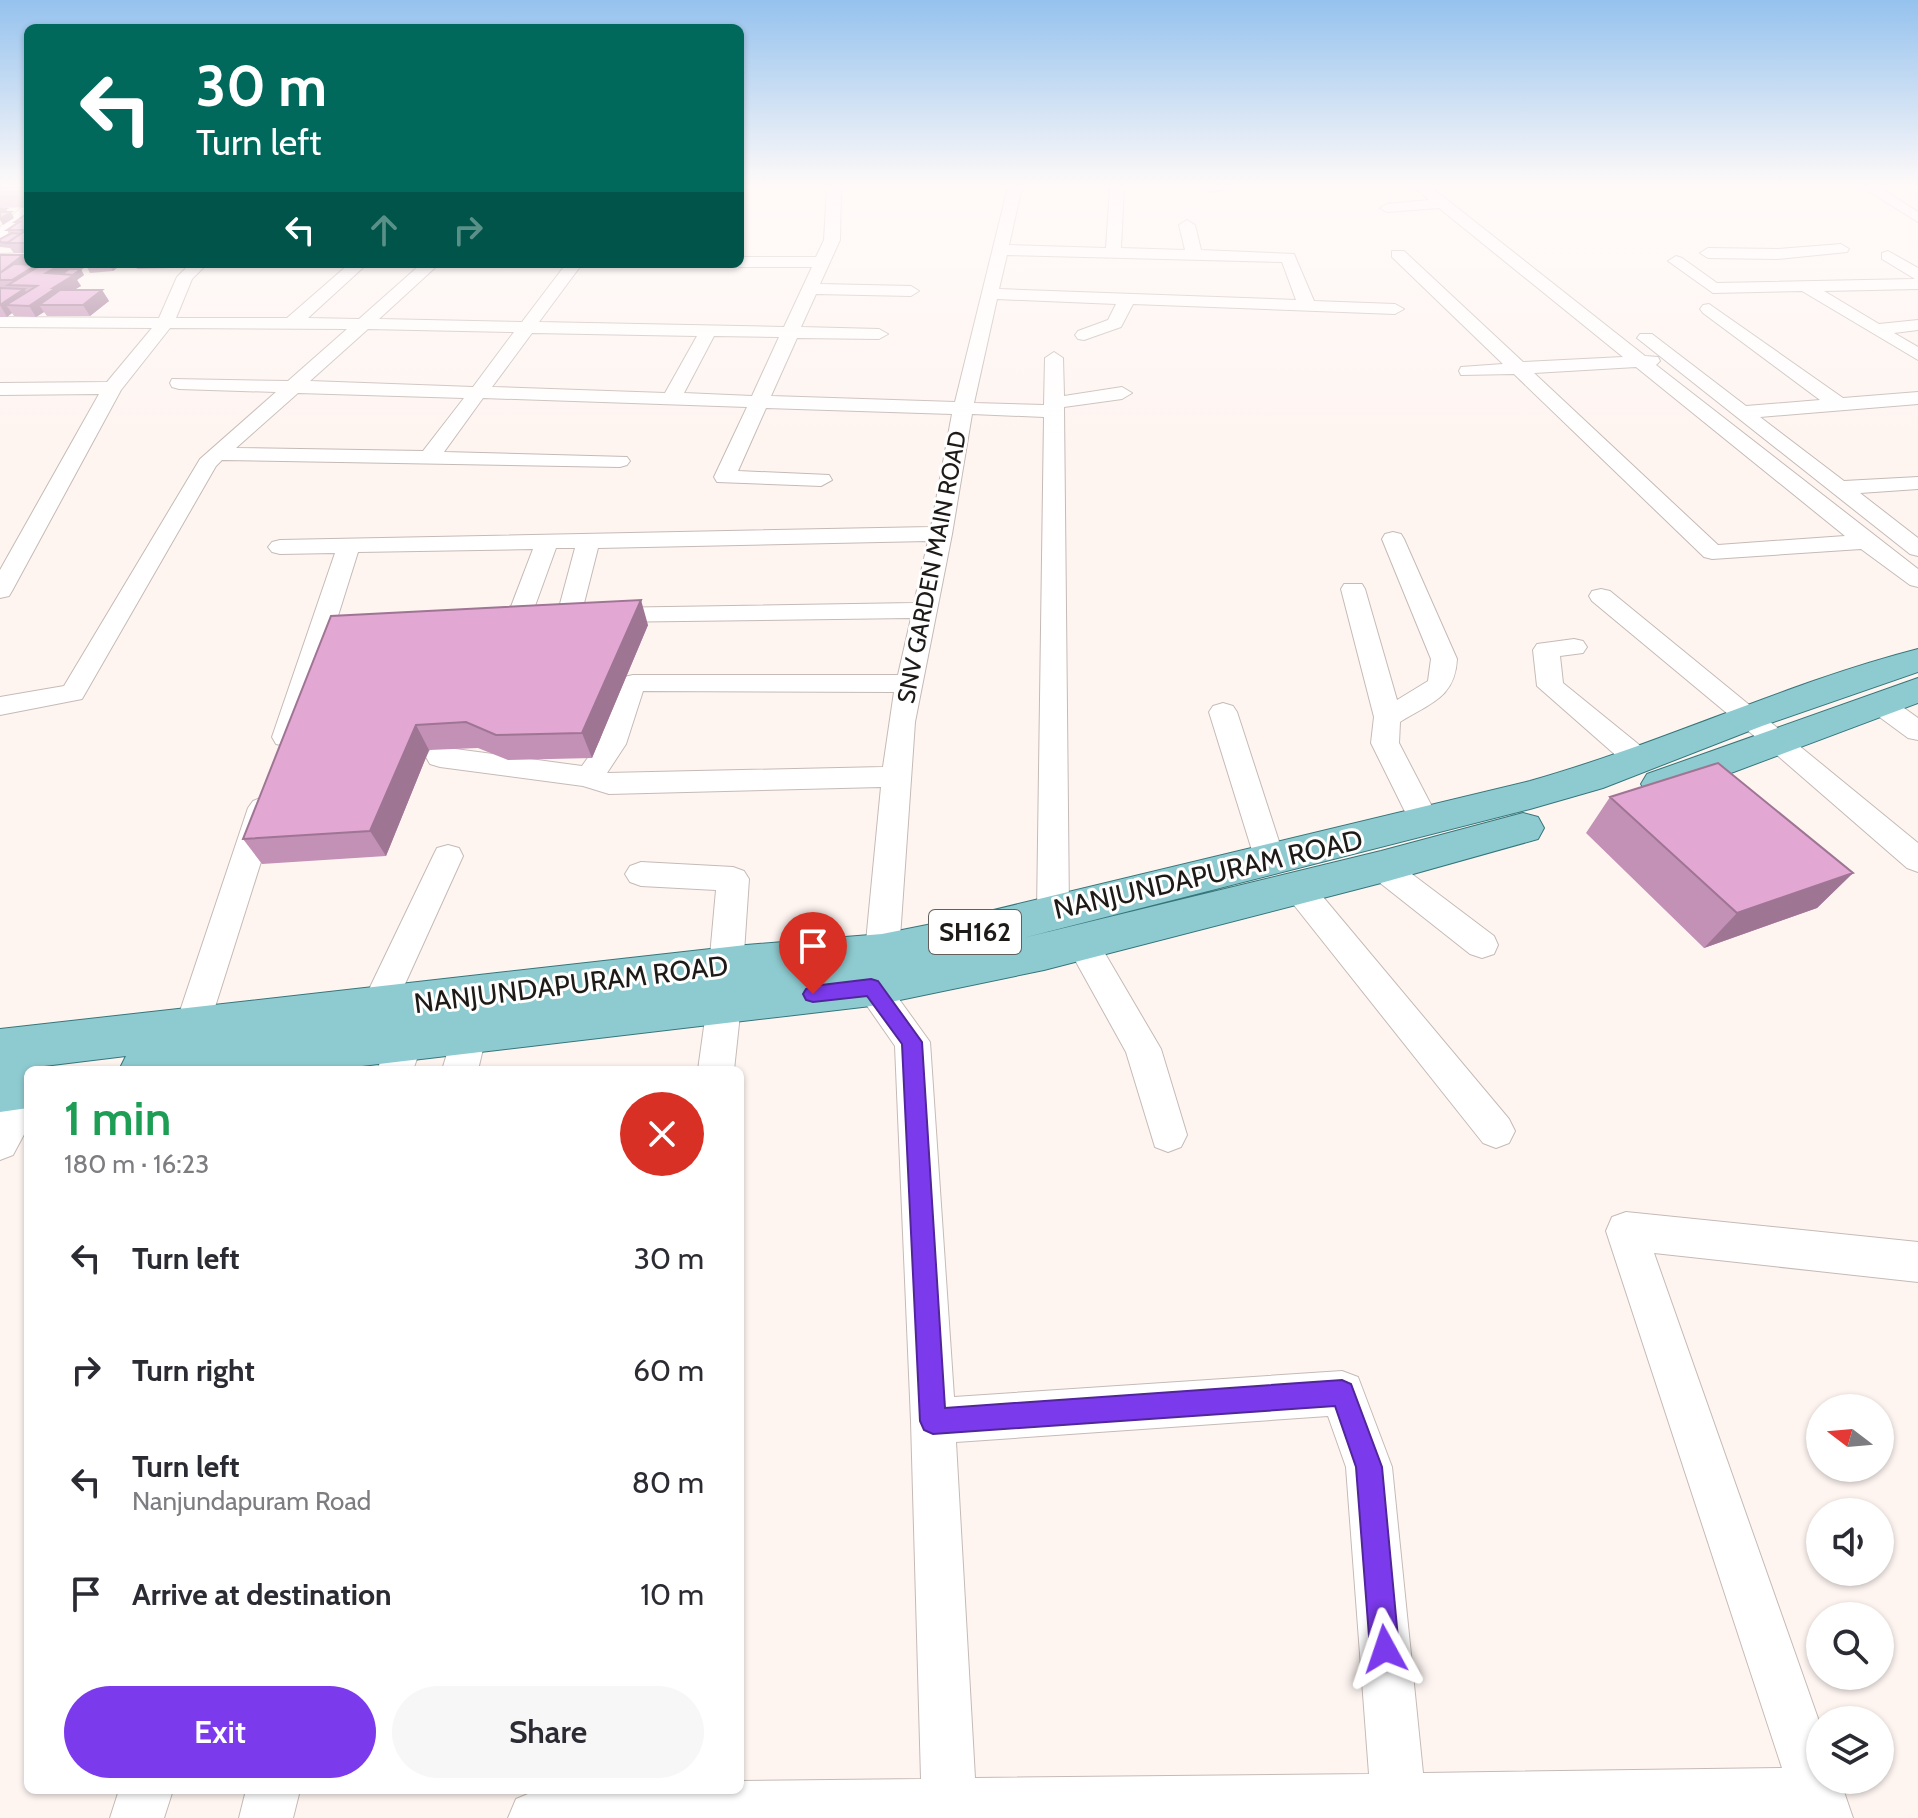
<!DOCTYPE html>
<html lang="en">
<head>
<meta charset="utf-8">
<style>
  body { margin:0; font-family:Cabin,sans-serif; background:#f7f7f7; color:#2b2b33; height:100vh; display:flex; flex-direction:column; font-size:30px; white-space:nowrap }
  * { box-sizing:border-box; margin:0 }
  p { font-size:26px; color:#7c7c81 }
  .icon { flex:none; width:44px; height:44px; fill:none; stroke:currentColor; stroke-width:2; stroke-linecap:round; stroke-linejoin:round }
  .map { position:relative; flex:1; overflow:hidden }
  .side { position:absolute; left:24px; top:1066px; width:720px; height:728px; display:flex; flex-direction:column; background:#fff; border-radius:12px; box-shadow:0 2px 6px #0004 }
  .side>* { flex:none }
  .guide { position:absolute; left:24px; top:24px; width:720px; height:244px; border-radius:12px; box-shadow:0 2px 6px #0004; background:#00695c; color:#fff; overflow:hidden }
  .needle { width:52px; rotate:286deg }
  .buttons { position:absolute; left:1806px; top:1394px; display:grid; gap:16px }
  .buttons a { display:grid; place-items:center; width:88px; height:88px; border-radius:50%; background:#fff; box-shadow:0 2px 6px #0004; font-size:40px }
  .pin { position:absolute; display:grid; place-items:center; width:68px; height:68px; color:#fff; margin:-82px -34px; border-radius:50% 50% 50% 0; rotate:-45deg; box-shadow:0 0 8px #0007 }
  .pin .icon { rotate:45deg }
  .me { position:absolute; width:88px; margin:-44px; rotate:355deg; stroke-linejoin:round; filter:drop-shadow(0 0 6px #0008) }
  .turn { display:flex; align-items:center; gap:28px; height:168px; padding:0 40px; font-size:36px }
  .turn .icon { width:104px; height:104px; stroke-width:2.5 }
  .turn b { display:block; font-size:56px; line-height:68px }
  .lanes { display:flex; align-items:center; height:76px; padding:0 40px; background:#0003; justify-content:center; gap:40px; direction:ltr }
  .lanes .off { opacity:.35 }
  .round { display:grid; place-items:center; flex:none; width:84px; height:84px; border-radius:42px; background:#f7f7f7 }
  .summary { display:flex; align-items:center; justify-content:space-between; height:136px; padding:0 40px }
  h1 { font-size:48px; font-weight:600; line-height:60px; color:#1e9e55 }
  .cta { display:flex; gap:16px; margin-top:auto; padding:16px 40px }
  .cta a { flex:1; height:92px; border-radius:48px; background:#7c3aed; color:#fff; font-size:32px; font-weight:600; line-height:92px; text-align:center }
  .cta a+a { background:#f7f7f7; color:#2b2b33 }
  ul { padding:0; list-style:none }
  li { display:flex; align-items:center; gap:24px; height:112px; padding:0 40px }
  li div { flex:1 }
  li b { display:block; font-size:30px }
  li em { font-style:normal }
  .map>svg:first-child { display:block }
</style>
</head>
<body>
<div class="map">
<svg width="1918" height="1818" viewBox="0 0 1918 1818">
  <rect width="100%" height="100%" fill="#fef5f1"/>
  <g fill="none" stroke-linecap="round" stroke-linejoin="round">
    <!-- street casing -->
    <g stroke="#c5bab6" stroke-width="2">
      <path id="street" d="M827,187h14l-1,53 -20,44 91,2 8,5 -8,5 -95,-2 -15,33 78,2 9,5 -9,5 -82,-1 -26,58 184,6 53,-215h14l-13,58 97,3 4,-61h14l-3,61 64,2 -6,-25 8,-5 8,5 6,25 93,4 20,47 81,3 9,5 -9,5 -262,-10 -12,23 -37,13 -6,-1 -3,-4 3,-4 30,-11 8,-16 -119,-5 -23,104 70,2 1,-47 9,-6 9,6 1,38 58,-9 10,6 -10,6 -58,8 5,504 -5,9 -11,3 -11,-3 -5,-9 7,-494 -72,-3 -20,120 -37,188 -16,230 -5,9 -12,4 -12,-4 -5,-9 16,-165 -272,7 -26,-8 -143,-19 -10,-3 -4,-7 4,-7 10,-3 142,19 17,-24 21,-59 4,-6 9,-2h265l13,-57 -308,4 -9,-2 -3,-5 3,-5 9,-2 311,-5 14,-62 -330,7 -17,67 -3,5h-18l-3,-5 18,-67h-19l-25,69 -3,5h-18l-3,-5 26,-68 -175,3 -58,185 -4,7 -10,2 -10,-2 -4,-7 63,-184 -55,1 -8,-2 -4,-5 4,-5 8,-2 651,-13 21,-113 -186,-6 -28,63 91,4 3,5 -11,6 -104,-4 -3,-5 33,-70 -264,-9 -39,54 183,5 3,4 -3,4 -7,2 -398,-7 -6,6 -134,233 -82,16v-18l64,-11 136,-227 76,-67 -97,-3 -7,-2 -2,-4 2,-4 116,2 59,-52 -177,-1 -49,62 -109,201 -3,5 -9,2v-28l99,-176 -99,1v-12l107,-1 45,-54 -152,-1v-10l159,1 18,-41 13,-13h17l-15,15 -16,39h111l62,-54h18l-59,54 51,1 62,-55h18l-60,55 143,3 44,-58h16l-43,58 245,5 28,-60h-72l-7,-3h7v-7h76l8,-17zM1007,255l275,7 14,38 -297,-11zM368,329l146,3 -41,55 -163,-6zM532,333l165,3 -32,57 -173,-6zM714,336l65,1 -27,59 -68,-3zM298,393l166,5 -41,53 -187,-3zM643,691l251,1 -11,75 -276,6 19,-29z
        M1233,187l-21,5 -7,-4v-1z
        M1415,187h16l214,169 13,1 2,4 -4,4 262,204v18l-8,-2 -49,-36 -149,10 -8,-2 -190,-183 -53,1 -2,-4 2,-4 42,-3 -111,-107v-6h12l119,111 100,-5 -184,-149 -52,4 -7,-4 7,-4 42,-4zM1636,367l209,169 -127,9 -184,-172z
        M1862,187h17l39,25v10z
        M28,207v10l-28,23v-13l21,-19z
        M1841,244l8,5 -2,3 -70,7 -69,-1 -8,-5 8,-5 69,1z
        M1888,251l30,17v21l-94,2 55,33 39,-4v10l-24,3 24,14v13l-116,-69 -89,2 -45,-32 8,-5 6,2 35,25 198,-4 -33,-20v-6z
        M28,253v10l-28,1v-10z
        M1709,304l134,94 75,-6v12l-158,13 84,64 74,-4v12l-58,4 58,45v18l-8,-2 -273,-216 3,-4h12l94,72 74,-6 -117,-87 -3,-4 3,-4z
        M1393,532l8,2 3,5 53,120c-2,39 -27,44 -57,63l-1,21 41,79 -4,8 -11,3 -11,-3 -43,-87 3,-26 -33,-128 3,-5h18l3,5 32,111 31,-19 3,-22 -49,-120 3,-5z
        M1601,589l9,2 308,252v29l-11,-4 -137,-119 -178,-148 -3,-5 3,-5z
        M1574,639l9,2 4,6 -4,6 -23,3 3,27 85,69 4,7 -4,7 -10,3 -10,-3 -91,-80 -4,-36 4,-6z
        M1880,695l10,3 28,20v22l-10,-2 -38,-28 -3,-6 3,-6z
        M1223,703l10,3 4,6 48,148 -4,8 -11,4 -11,-4 -4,-8 -46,-148 4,-6z
        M263,797l10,4 5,7 -69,218 -5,10 -12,5 -12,-5 -5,-10 73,-218 5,-7z
        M448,845l11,3 4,8 -68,150 -5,10 -12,4 -12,-4 -5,-10 72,-150 4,-8z
        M1381,855l11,4 102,77 4,9 -4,9 -12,4 -12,-4 -100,-79 -4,-8 4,-8z
        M641,862l92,5 11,4 5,8 -6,88 -5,10 -12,4 -12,-4 -5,-10 7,-77 -75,-4 -11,-4 -5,-8 5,-8z
        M1297,875l11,4 201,240 6,12 -6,12 -13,5 -13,-5 -197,-248 -5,-8 5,-8z
        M1081,929l12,4 68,116 26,86 -6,12 -13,5 -13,-5 -29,-95 -61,-110 4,-9z
        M871,973l12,4 47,65 24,355 388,-26 16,6 34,90 31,306 359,-5 -176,-537 6,-14 14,-5 292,30v40l-264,-29 166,471v56h20l13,38h-1345l8,-19 19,-8 205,-1v-9l181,-2 -10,-358 -16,-375 -41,-59 5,-10zM1328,1416l18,51 23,307 -394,4 -19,-336z
        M724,991l12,4 5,10 -7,65h-36l9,-65 5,-10z
        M475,997l12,4 5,10 -14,59h-36l21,-69z
        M405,1027l12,4 6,11 -10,28h-36l16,-39z
        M28,1075v52l-15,28 -13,5v-53l15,-27z
        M119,1790h54l-9,28h-54z
        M246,1790h54l-7,28h-54z"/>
    </g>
    <!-- primary casing -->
    <g stroke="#36767b" stroke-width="2">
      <path id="primary" d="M1918,649v23l-156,54 -159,62 -73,21 -507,129 358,-87 142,-38 15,4 6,11 -6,11 -157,44 -337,87 -173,36 -543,64h-209l7,-14 -90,11 9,3h-17v38l-28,4v-83l746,-84 136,-11 70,-14 578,-139c131,-37 256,-98 388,-132z
        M1918,678v25l-243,91 -14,4 -14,-4 -6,-10 6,-10z"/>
    </g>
    <!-- street -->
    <use href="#street" fill="#fff" fill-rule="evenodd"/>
    <!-- primary -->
    <use href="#primary" fill="#8ecbd0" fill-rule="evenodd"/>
  </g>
  <!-- wall -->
  <path fill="#c390b6" d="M0,187h28v20l-28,1z
    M28,213v40h-14l-4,-5 -10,-1v-8l9,-5 -2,-4 9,-6 -1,-2z
    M0,255l27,7 50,3 -4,3v1l11,6 -7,5 4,6 -7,4h28l7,11 -19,15h-43l-3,-4 -8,5 -22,-1 -2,-3 -5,4h-7z
    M122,264l-9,7 -23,2 -3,-6z
    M134,264h44l-5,4 -36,1z
    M331,616l317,9 -56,133 -84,2 -30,-12 -49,2 -43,106 -124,8 -19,-25z
    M1610,797l243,76 -36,35 -113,40 -118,-115z"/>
  <!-- shaded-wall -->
  <path fill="#9f7594" d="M6,209l3,5 2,-2 3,6 -11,7 -3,-5 1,-8z
    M23,255l5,8 -28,10z
    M62,264h14l1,1 -4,3 1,3 -12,8 -16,-6z
    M112,264h10l-9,7 -3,-5z
    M36,265l7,11 -27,9 -4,-5z
    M81,269l3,6 -7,5 4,6 -19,11 -23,8 5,7 -8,5 -7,-11z
    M24,289l8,11 -26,5 6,8 -5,4 -7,-12z
    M102,290l7,11 -19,15 -7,-11z
    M641,600l7,25 -56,133 -10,-25z
    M416,725l13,25 -43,106 -16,-25z
    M1853,873l-36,35 -113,40 33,-35z"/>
  <!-- building -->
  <path fill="#e3a7d4" stroke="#9f7594" stroke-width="2" d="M0,187h28v4l-28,1z
    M0,209h6l-5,3h10l-11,7z
    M28,213v16l-2,1h-19l12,-8h-4z
    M28,229v14h-21z
    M12,233l8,1 -13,9h3l-10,-1v-3z
    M0,255h23l-23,18z
    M28,261v3h15l-5,3 -2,-2 -13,-1z
    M14,264l22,1 -24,15h-12v-7z
    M43,264h19l-16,9 28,2 -21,13h3l-27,18 -23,-1 31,-19 -29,-1z
    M90,264h22l-2,2 -23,1z
    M69,269h12l-8,6 -11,-1z
    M0,288l24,1 -24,16z
    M60,290h42l-19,15h-44z
    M641,600l-59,133 -86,2 -30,-13 -50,3 -46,106 -127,8 88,-223z
    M1718,763l135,110 -116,40 -127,-116z"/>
  <!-- sky -->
  <linearGradient id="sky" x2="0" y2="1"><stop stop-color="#95c2ee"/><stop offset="0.42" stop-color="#fffaf9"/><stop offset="1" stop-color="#fffaf9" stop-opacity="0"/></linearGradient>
  <rect width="1918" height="442" fill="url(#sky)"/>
  <!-- route -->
  <path fill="#7c3aed" stroke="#51269a" stroke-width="2" d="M871,979l7,2 44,61 23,366 397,-28 9,4 31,83 17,182 -4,10 -10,4 -10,-4 -5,-10 -14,-182 -21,-61 -402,28 -9,-4 -4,-9 -18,-377 -35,-48 -54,6 -7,-2 -3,-6 3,-5 7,-3z"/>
  <g text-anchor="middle" stroke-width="6" stroke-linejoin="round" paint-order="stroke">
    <!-- far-street labels -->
    <g font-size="24" fill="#1e1a18" stroke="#fff">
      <text transform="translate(932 567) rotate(-79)" y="8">SNV GARDEN MAIN ROAD</text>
    </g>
    <!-- shield labels -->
    <rect fill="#fff" stroke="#625f5d" stroke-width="2" x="929" y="910" width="92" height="44" rx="6"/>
    <g font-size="26" font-weight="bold" fill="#1e1a18">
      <text x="975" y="941">SH162</text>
    </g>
    <!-- street labels -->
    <g font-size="28" fill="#1e1a18" stroke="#fff">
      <text transform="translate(1208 874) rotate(-13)" y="10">NANJUNDAPURAM ROAD</text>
      <text transform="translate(571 984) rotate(-7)" y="10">NANJUNDAPURAM ROAD</text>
    </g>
  </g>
</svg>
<div class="buttons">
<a><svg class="needle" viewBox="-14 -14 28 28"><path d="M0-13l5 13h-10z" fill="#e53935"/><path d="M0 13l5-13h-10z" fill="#7c7c81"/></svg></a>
<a><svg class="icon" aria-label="sound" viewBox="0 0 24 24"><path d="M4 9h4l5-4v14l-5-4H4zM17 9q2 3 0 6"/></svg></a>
<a><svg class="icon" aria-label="search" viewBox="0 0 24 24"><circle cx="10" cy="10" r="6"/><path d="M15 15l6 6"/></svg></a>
<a><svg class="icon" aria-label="layers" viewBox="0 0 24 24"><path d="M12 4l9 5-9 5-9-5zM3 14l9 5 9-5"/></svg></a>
</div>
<div class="pin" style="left:813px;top:994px;background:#d93025"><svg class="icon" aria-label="arrive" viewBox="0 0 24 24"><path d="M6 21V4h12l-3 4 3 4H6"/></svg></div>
<svg class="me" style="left:1385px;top:1649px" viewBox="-20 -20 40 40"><path d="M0-17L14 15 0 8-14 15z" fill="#7c3aed" stroke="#fff" stroke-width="4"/></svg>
<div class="guide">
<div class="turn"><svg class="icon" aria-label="left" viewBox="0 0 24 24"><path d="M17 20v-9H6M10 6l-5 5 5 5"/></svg><div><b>30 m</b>Turn left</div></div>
<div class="lanes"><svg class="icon" aria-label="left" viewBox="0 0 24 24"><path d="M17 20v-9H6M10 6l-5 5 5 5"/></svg><svg class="icon off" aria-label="ahead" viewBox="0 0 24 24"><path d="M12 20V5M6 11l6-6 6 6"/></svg><svg class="icon off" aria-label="right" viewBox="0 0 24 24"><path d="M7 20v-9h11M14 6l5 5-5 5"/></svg></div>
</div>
<section class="side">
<div class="summary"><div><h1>1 min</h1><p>180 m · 16:23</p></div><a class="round" style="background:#d93025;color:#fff"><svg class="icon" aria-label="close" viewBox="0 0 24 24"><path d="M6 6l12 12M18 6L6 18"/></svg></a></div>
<ul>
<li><svg class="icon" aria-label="left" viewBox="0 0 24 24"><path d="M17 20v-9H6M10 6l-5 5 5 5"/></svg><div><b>Turn left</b></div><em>30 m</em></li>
<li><svg class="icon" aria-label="right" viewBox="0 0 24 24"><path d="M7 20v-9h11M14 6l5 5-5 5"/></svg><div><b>Turn right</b></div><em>60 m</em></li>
<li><svg class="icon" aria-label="left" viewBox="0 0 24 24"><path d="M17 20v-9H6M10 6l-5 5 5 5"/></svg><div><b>Turn left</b><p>Nanjundapuram Road</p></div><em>80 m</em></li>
<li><svg class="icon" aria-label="arrive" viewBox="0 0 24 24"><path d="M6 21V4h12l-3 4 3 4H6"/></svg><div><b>Arrive at destination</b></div><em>10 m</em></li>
</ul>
<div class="cta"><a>Exit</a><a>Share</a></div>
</section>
</div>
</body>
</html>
